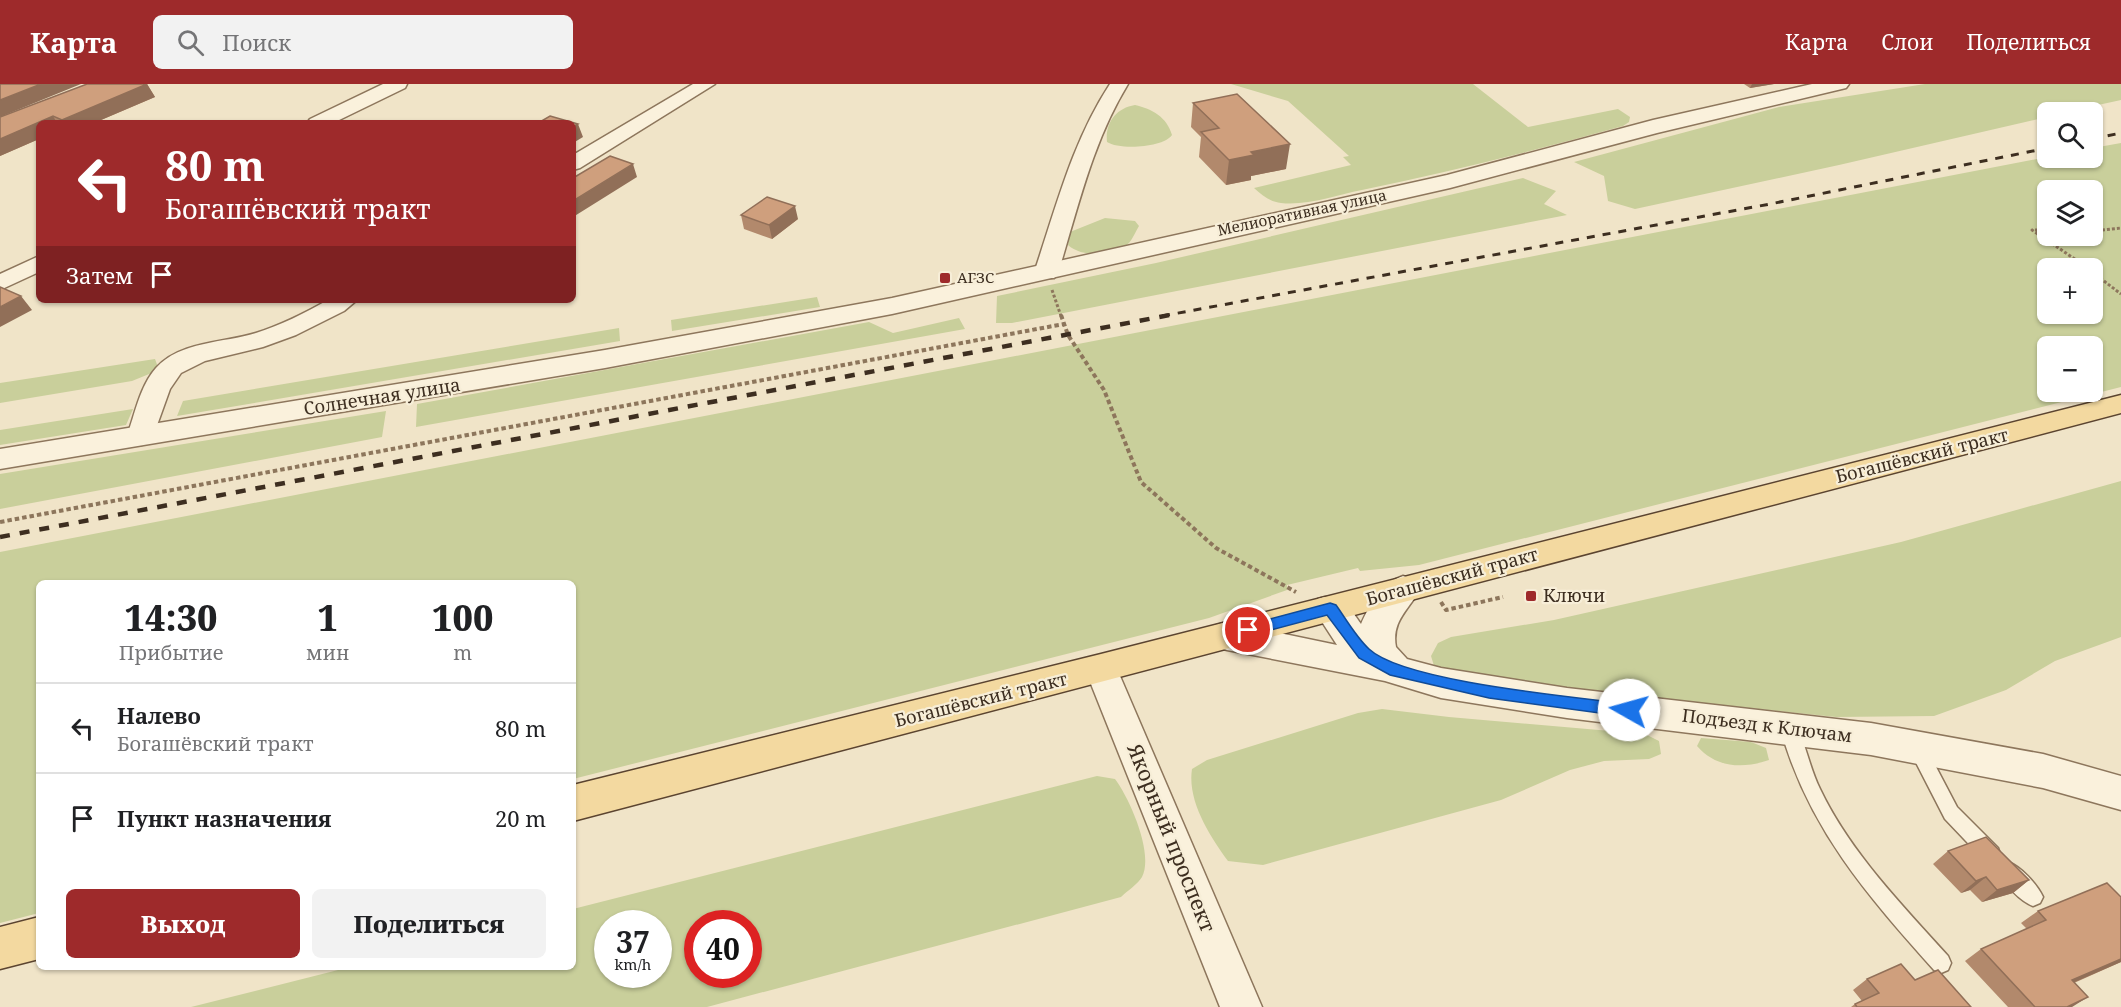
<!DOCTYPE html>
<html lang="ru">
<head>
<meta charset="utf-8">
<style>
  body { margin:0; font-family:"Noto Serif",serif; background:#f2f2f2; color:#202124; height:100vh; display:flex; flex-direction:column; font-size:22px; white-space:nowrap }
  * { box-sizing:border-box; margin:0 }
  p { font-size:20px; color:#757577 }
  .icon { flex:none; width:33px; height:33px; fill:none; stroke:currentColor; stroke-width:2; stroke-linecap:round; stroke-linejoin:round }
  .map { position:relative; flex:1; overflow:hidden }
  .details { position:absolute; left:36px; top:496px; width:540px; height:390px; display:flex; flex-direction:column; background:#fff; border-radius:9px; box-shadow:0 2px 4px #0004 }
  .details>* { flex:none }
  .banner { position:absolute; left:36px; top:36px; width:540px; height:183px; border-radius:9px; box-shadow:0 2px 4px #0004; background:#9e2a2b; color:#fff; overflow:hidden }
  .controls { position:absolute; left:2037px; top:18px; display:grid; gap:12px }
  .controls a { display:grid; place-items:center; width:66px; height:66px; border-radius:9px; background:#fff; box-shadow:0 2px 4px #0004; font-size:30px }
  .speed { position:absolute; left:594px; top:826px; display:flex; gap:12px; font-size:30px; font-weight:700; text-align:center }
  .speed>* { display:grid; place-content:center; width:78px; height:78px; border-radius:50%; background:#fff; box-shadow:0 2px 4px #0004; line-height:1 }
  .speed small { font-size:15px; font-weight:400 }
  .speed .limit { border:9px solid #d22; background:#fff; color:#111 }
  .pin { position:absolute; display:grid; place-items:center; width:51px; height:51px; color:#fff; margin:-26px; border:3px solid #fff; border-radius:50%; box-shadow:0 2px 6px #0007 }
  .me { position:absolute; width:66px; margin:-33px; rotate:277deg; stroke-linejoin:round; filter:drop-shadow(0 0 4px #0008) }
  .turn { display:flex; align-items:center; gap:21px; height:126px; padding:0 30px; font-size:27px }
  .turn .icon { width:78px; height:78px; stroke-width:2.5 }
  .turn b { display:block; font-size:42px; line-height:51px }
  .then { display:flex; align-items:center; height:57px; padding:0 30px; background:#0003; gap:12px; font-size:22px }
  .eta { display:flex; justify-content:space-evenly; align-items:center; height:102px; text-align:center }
  .eta b { font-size:36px; font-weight:800; line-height:42px }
  .cta { display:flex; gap:12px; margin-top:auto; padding:12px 30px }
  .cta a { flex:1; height:69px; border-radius:9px; background:#9e2a2b; color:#fff; font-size:24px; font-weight:800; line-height:69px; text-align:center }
  .cta a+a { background:#f2f2f2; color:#202124 }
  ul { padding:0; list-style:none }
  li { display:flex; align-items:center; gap:18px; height:90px; padding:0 30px; border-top:2px solid #e0e0e0 }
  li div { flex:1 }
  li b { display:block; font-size:22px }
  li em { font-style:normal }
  header { display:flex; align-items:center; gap:36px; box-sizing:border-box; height:84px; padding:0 30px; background:#9e2a2b; color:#fff }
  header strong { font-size:28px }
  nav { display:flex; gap:33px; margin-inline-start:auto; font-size:21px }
  .search { width:420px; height:54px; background:#f2f2f2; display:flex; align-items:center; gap:15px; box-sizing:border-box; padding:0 21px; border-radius:9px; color:#757577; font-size:22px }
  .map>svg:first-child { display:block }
</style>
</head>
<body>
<header>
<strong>Карта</strong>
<div class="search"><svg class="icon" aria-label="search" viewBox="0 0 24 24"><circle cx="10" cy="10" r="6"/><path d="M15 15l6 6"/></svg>Поиск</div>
<nav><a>Карта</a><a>Слои</a><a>Поделиться</a></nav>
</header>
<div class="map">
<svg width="2121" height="923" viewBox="0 0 2121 923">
  <rect width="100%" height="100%" fill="#f0e4c8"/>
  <!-- green -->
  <path fill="#c9cf9b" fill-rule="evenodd" d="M1231,0h242l55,43 90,-18 12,8 -1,5 -6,4c-86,24 -174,46 -261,64 -26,5 -55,16 -81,13 -11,-1 -19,-8 -27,-15l97,-23 -8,-8 6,-1 -61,-55z
    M1925,0h196v16l-55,12h-18l-1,5 -208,48 -204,44 -27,-8 -4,-25 -30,-14 205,-55z
    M1135,21c17,4 32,12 37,30 -9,13 -53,15 -65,7 -2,-19 9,-34 28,-37z
    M2121,59v244l-702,178 -59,6 -2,-3 -71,17v5l-78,28 -636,161v-195h-534v329l-39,10v-371l2047,-395 45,1 1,-10zM2048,106h44v46h-44zM2048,184h44v46h-44zM2048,262h44v46h-44z
    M1523,94l33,13 -12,13 23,11 -555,108h-16l1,-27 159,-33z
    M1105,134l30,3 4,5c-3,5 -6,12 -10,17 -13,14 -47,15 -61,2l2,-13z
    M817,213l3,10 -148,24 -1,-11z
    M959,234l6,11 -549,98 1,-23 452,-82 24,11z
    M619,244l1,13 -443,75 6,-15z
    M155,275l4,11 -27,11 -132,22v-20z
    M133,325l-7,16 -126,20v-15z
    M386,327l-4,26 -382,72v-35z
    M2121,397v156l-66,24 -49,29 -72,26 -98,1 -363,-38 -38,-10 -4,-13 7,-13 13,-6 103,-17 347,-78z
    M1382,625l67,8 196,17 14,7 2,13 -12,5 -45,2 -34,9 -69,30 -238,65 -35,-4c-18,-25 -41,-60 -36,-92l15,-9 151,-47z
    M1701,654l50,4 15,6 3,12c-26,9 -53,8 -72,-14z
    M1097,692l18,3c15,20 39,75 27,98 -4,7 -15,14 -21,20l-414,110h-516l155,-39h227v-59zM608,840h50v51h-50zM698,840h50v51h-50z"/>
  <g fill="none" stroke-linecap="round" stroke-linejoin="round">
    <!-- service casing -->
    <g stroke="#8d765c" stroke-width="3">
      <path id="service" d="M1790,639l6,2c10,20 14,44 24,64 30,63 82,116 128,167l3,7 -3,7 -7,3 -7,-3c-66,-74 -126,-142 -153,-240l3,-5z
        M1918,658l6,2 33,63 41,41 2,6 -2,6 -7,3 -7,-3 -39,-41 -36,-70 3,-5z
        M2008,778c13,5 29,22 35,35l-3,6 -7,3c-13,-5 -29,-22 -34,-35l2,-6z"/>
    </g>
    <!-- minor casing -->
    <g stroke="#8d765c" stroke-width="3">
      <path id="minor" d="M383,0h24l-2,4 -72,35h-26l3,-4z
        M693,0h22l-135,84 -7,2v-15z
        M1110,0h18c-36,59 -50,124 -70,189l-4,5h-16l-4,-5c22,-65 38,-131 76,-189z
        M39,172v16l-39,18v-16z
        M328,216h29l-13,11 -48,24 -33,12 -58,14 -24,12 -11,16 -19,53 -10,3 -10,-3 -4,-6c8,-22 13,-50 29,-68 24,-27 68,-25 100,-35 25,-8 49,-20 72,-33z
        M1101,572l12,4 4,9 145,338h-42l-135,-338 4,-9z"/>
    </g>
    <!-- tertiary casing -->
    <g stroke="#8d765c" stroke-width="3">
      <path id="tertiary" d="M1812,0h37l-3,4 -189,45 -207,55 -558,126 -287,54 -605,101v-20l605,-99 287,-52 555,-123 206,-55z
        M1403,492l12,4 5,9c-11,21 -29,32 -24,58l11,12 34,9 126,20 304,35 172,31 78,22v34l-78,-22 -172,-33 -304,-37 -126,-20 -56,-17 -158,-31 -13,-4 -5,-10 5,-10 13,-4 110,23 -24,-37 5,-9c23,-8 30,7 43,25 9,-20 21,-41 42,-48z"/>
    </g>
    <!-- primary casing -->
    <g stroke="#5b4430" stroke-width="3">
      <path id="primary" d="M2121,311v18l-1548,408v-36l528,-131z
        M39,833v42l-39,10v-42z"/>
    </g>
    <!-- path-far1 -->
    <path stroke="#8d765c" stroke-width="3" stroke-dasharray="3 2" stroke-linecap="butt" d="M2048,146h-16l56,38
      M2092,147l29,-3
      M2092,188l29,22
      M1052,206l9,26"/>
    <!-- path -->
    <path stroke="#8d765c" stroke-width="4" stroke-dasharray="4.5 3" stroke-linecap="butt" d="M1061,231l7,20 36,55 37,92 75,66 80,44
      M0,438l1064,-198
      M1441,518l5,8 57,-13"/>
    <!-- service -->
    <use href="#service" fill="#faf1dc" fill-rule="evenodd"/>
    <!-- minor -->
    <use href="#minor" fill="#faf1dc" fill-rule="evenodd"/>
    <!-- tertiary -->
    <use href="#tertiary" fill="#faf1dc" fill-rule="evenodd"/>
    <!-- primary -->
    <use href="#primary" fill="#f3d9a0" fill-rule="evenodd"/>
    <!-- rail-far1 -->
    <path stroke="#3d2e20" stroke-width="3" stroke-dasharray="8 8" stroke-linecap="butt" d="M2092,55l29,-6
      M1162,232l608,-112 278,-56"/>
    <!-- rail -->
    <path stroke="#3d2e20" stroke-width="4.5" stroke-dasharray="10 10" stroke-linecap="butt" d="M0,453l1170,-222"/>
  </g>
  <!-- wall -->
  <path fill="#b2896c" d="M147,0l8,13 -61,26h-55v16l-39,17v-39z
    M1744,0h30l-24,4z
    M1193,19l93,66 -35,7v4l-25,5 -27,-28 2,-20 -10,-10z
    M741,131l57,4 -26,20 -28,-10z
    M1948,767l81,29 -16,13 -31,9 -12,-12 -9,3 -28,-29z
    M2121,813v65l-47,21 -2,24h-64l-43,-46 16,-12 46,-20 -6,-6 17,-12z
    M1867,895l48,1 56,27h-120l4,-3 7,-3 -9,-11z"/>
  <!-- shaded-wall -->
  <path fill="#916f58" d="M41,0h40l-81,33v-17z
    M147,0l8,13 -61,26h-30l-2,-3z
    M1752,0h22l-24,4z
    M53,32l4,7h-18v16l-39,17v-17z
    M578,40l5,13 -10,6v-16z
    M1290,60l-4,25 -35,7v4l-25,5 3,-25 22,-8z
    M633,80l4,13 -64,40v-16z
    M795,122l3,13 -26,20 -3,-14z
    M21,212l11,14 -32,17v-20z
    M295,216h8l-6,3z
    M1986,793l-16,13 -9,3 15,-12z
    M2029,796l-16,13 -31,9 15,-12z
    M2121,875v3l-67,29 18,-11z
    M2088,913l-16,10h-5z"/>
  <!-- building -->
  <path fill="#cf9f7d" stroke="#916f58" stroke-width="1.5" d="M0,0h41l-41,16z
    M87,0h60l-85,36 -9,-4 -53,23v-22z
    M1237,10l53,50 -39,8 3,3 -25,5 -28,-28 18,-4 -26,-25z
    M550,32l28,8 -5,3v-4h-35z
    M610,72l23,8 -60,37v-23z
    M767,113l28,9 -26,19 -28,-10z
    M0,203l21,9 -21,11z
    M1986,753l43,43 -32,10 -11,-13 -10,4 -28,-30z
    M2107,799l14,14v62l-49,21 16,17 -21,10h-32l-54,-58 65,-29 -8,-9z
    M1901,880l14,16 23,-10 33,37h-114l-2,-3 24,-11 -12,-14z"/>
  <!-- route -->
  <path fill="#1a73e8" stroke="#114b97" stroke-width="1.5" d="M1330,519l6,2c10,14 20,32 33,44 35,33 207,48 260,55l8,6 -8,7 -140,-19 -99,-23 -31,-17 -32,-43 -79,21 -7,-6 7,-5z"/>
  <!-- markers -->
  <g fill="#9e2a2b" stroke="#f7eed8" stroke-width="2">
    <rect x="939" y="188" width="12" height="12" rx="3"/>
    <rect x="1525" y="506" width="12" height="12" rx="3"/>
  </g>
  <g text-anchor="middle" stroke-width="4.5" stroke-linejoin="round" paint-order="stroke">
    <!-- far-street labels -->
    <g font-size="15" fill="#3d2e20" stroke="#f7eed8">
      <text transform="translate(1302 129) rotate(-12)" y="5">Мелиоративная улица</text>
    </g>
    <!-- far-poi labels -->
    <g font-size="15" fill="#3d2e20" stroke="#f7eed8" text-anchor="start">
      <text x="957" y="199">АГЗС</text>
    </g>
    <!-- street labels -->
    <g font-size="18" fill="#3d2e20" stroke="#f7eed8">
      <text transform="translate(382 313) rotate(-9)" y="6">Солнечная улица</text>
      <text transform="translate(1922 372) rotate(-14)" y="6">Богашёвский тракт</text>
      <text transform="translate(1452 493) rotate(-15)" y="6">Богашёвский тракт</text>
      <text transform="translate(981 616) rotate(-14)" y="6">Богашёвский тракт</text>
      <text transform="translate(1767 642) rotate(7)" y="6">Подъезд к Ключам</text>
    </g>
    <!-- poi labels -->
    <g font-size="18" fill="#3d2e20" stroke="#f7eed8" text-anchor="start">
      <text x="1543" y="518">Ключи</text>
    </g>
    <!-- near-street labels -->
    <g font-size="21" fill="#3d2e20" stroke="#f7eed8">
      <text transform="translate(1171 754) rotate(68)" y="7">Якорный проспект</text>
    </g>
  </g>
</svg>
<div class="controls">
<a><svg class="icon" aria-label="search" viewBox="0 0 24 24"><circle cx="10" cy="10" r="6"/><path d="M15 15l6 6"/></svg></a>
<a><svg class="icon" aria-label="layers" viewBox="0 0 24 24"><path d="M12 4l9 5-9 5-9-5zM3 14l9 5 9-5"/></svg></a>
<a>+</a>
<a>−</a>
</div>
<div class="speed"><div>37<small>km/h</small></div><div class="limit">40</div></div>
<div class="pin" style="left:1248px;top:546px;background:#d93025"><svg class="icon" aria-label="arrive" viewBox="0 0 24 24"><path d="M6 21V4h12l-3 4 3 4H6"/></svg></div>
<svg class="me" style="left:1629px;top:626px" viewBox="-20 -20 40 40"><circle r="19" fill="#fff"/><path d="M0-13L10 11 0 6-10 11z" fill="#1a73e8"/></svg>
<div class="banner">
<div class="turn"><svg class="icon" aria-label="left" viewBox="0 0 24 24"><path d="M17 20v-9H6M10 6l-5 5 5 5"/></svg><div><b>80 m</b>Богашёвский тракт</div></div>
<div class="then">Затем<svg class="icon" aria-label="arrive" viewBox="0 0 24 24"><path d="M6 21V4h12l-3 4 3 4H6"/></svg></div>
</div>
<section class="details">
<div class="eta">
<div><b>14:30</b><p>Прибытие</p></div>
<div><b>1</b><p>мин</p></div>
<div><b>100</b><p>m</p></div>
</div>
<ul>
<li><svg class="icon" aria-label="left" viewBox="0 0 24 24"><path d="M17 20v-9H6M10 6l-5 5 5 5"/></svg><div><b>Налево</b><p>Богашёвский тракт</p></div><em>80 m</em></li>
<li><svg class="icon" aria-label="arrive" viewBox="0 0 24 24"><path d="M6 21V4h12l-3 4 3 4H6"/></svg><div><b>Пункт назначения</b></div><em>20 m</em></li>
</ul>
<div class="cta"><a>Выход</a><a>Поделиться</a></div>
</section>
</div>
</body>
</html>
